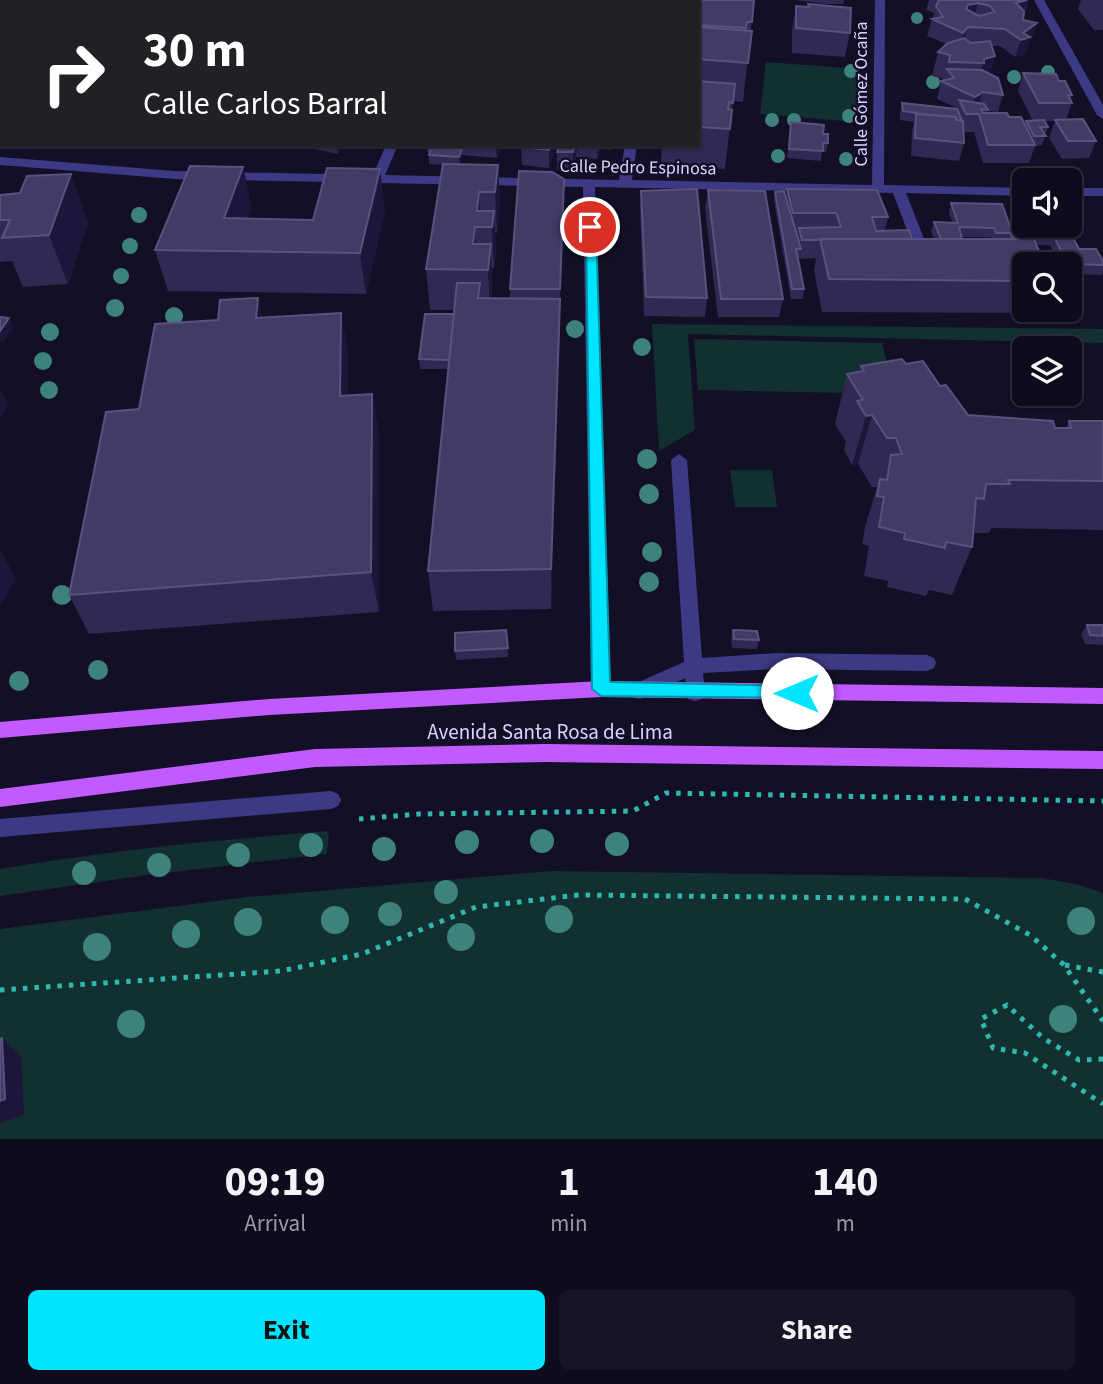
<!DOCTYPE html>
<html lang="en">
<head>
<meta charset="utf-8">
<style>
  body { margin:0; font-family:"Source Sans 3",sans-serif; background:#171425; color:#f1f3f6; height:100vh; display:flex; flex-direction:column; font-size:26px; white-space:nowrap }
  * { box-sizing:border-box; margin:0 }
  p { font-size:23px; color:#9b9ba3 }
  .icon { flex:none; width:38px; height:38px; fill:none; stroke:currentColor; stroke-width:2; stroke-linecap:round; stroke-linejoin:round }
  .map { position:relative; height:1139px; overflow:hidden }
  .panel { display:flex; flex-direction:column; background:#0e0b1c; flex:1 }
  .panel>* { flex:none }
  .guide { position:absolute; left:0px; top:0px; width:700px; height:147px; box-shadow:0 2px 5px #0004,0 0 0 2px #2e2b3b; background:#202124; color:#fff; overflow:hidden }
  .tools { position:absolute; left:1012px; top:168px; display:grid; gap:14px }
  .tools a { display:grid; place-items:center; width:70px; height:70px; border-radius:10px; background:#0e0b1c; box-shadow:0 2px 5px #0004,0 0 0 2px #2e2b3b; font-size:35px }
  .pin { position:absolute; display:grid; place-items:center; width:60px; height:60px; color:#fff; margin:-30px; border:4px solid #fff; border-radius:50%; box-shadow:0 2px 7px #0007 }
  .me { position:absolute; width:77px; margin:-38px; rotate:270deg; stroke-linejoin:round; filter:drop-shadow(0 0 5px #0008) }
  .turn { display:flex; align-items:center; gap:24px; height:147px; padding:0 28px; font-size:32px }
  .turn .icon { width:91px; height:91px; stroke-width:2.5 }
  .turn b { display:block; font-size:49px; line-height:60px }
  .eta { display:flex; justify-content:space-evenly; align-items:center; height:119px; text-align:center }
  .eta b { font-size:42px; font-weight:700; line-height:49px }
  .primary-button { display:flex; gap:14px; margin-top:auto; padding:14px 28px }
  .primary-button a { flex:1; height:80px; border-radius:10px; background:#00e5ff; color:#111; font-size:28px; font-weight:700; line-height:80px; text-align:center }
  .primary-button a+a { background:#171425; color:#f1f3f6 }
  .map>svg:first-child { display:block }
</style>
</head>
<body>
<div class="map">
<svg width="1103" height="1139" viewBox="0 0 1103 1139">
  <rect width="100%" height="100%" fill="#130f26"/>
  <!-- green -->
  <path fill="#12302f" d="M766,62l93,7 -3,53 -96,-8z
    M652,324l451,5v14l-415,-9 7,96 -36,21z
    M694,339l188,4 13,51 -197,-4z
    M730,470h42l5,37h-42z
    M329,831l-2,23 -187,22 -140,20v-27c109,-19 219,-29 329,-38z
    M551,871l491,7 38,7 20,7 3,2v245h-1103v-210l247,-32z"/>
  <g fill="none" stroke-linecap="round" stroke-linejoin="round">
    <!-- path -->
    <path stroke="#2fb8b0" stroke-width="5" stroke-dasharray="4.5 7" stroke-linecap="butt" d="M359,819l60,-5 214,-3 33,-18 437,8
      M1065,965l38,7
      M0,990l281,-19 81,-17 114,-47 102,-12 387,4 65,36 34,30 39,56
      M1103,1059l-24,1 -36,-22 -36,-33 -26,14 12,29 32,5 78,51"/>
    <!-- minor -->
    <path fill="#3d3a85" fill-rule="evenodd" d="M85,0h11l-12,2z
      M455,0h10l-11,2z
      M658,0h10l-11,2z
      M875,0h10l-1,185 140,3v8l-118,-3 24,61 -7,4 -7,-4 -23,-61 -298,-6 16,502 -3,6 -7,2 -7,-2 -3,-6 -8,-502 -408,-8 -175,-14v-8l175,14 198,4 13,-30h12l-13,30 234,5 6,-35h12l-5,35 240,5z
      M1034,0h10l59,105v14l-6,-4z
      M0,94h2l-2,8z
      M1069,188h34v8h-34z
      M679,454l8,6 15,198 74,-5 151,2 7,3 2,5 -2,5 -7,3 -151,-2 -73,4 2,20 -3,6 -7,2 -7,-2 -3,-21 -39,19 -7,2 -7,-2 -3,-6 3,-6 52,-23 -13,-202z
      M331,791l7,3 3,6 -3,6 -7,3 -331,28v-18z"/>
    <!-- major -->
    <path fill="#c25bff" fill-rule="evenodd" d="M601,681l502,7v16l-502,-7 -332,18 -269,23v-16l269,-23z
      M545,744l558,7v18l-558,-7 -230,5 -315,40v-18l315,-40z"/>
  </g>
  <!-- trees -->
  <g fill="#3d827b">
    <circle cx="917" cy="18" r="6"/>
    <circle cx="851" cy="71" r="7"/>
    <circle cx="1048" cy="72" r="7"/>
    <circle cx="1014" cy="77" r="7"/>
    <circle cx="933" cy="82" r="7"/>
    <circle cx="849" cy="116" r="7"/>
    <circle cx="772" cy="120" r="7"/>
    <circle cx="794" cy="120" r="7"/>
    <circle cx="778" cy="156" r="7"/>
    <circle cx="846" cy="159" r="7"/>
    <circle cx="139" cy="215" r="8"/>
    <circle cx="130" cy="246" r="8"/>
    <circle cx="121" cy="276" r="8"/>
    <circle cx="115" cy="308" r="9"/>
    <circle cx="174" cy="316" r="9"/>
    <circle cx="575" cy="329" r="9"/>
    <circle cx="50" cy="332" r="9"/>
    <circle cx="642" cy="347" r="9"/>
    <circle cx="43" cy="361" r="9"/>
    <circle cx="49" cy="390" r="9"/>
    <circle cx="647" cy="459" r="10"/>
    <circle cx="649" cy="494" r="10"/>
    <circle cx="652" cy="552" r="10"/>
    <circle cx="649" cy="582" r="10"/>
    <circle cx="62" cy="595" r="10"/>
    <circle cx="98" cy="670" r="10"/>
    <circle cx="19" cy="681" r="10"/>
    <circle cx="542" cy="841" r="12"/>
    <circle cx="467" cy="842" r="12"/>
    <circle cx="617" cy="844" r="12"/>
    <circle cx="311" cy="845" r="12"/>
    <circle cx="384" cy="849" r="12"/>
    <circle cx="238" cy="855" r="12"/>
    <circle cx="159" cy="865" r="12"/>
    <circle cx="84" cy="873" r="12"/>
    <circle cx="446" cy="892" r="12"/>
    <circle cx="390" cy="914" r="12"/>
    <circle cx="559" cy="919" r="14"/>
    <circle cx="335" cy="920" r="14"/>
    <circle cx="1081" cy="921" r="14"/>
    <circle cx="248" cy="922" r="14"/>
    <circle cx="186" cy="934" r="14"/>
    <circle cx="461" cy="937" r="14"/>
    <circle cx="97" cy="947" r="14"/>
    <circle cx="1063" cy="1019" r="14"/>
    <circle cx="131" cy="1024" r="14"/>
  </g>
  <!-- wall -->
  <path fill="#312854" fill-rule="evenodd" d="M207,0h17l-1,2h-15z
    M380,0h60l-1,2h-35z
    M754,0l-11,102 -10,-1 -8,68 -64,-5 1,-19h36v-143z
    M794,0h50l-1,4h-18z
    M929,0h99l-5,20 14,3 -6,17 -2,2 -4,13 -10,2 -15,-11h-9l-1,28 13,21 -5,17 -11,-1v2l22,4 16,8 1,-4h7l-15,-30 5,-18 36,8 13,14 -2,6 2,2 -6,17 30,21 -7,17 -27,1 -13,-21 6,-17h-10l3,6 -6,18 -7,1 -6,17h-46l-9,-31h-11l1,11 -5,18 -48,-5 1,-25 2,-9 -14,-2v-8l2,-9 55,6v-1l-20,-9 4,-18 2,-2 -11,-3 6,-24 8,-8 -19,-8 5,-17 1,-1 1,-5 -8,-3z
    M1081,0h22v30h-9l-16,-21z
    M808,4l42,29 -5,24 -53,-4v-23l4,-24 12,1z
    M791,122l32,12 5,9 -2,9h-4l-1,9 -34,-3z
    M294,145h48l-4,9z
    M426,145h76l-5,13 -35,-3 -2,9 38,1 2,40 -3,28h-2l1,19 -2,16h-2v18l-1,12h19v-9l54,-110 -13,430 -118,2 -5,-40 20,-202h-28l-1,-10 35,-45v-4h-24l-4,-41 17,-104 -14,-1v-12h-2z
    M556,145l-7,23 -27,-3 -1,-18z
    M559,145h53l-1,5 -11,-1 -3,10 -21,-2 -4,13h-15v-18z
    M71,174l17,49 -20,61 -45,3 -11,-26 -12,1v-67l20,-2z
    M787,189l101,28 -3,13 27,9h22l-3,-8 3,-9h18l-3,-9 2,-10 60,26h7l-8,-14 3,-9 11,-1v21h43l12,23 24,12v10l-1,4 -33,-1v-10h-10l-9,-19h-13l-5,-11h-3l-5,30v46h15l-1,3 -216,-1 -8,-41 2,-13 -18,1 6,30 -1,10h-12l-17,-98 1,-9 11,5zM962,237h29v2h-29z
    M708,190l75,109 -4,18h-61l-13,-109z
    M641,191l66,107 -2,19 -61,-1 -4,-107z
    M252,208l-4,10 65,2 72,-10 -19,84 -198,-3 -13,-41z
    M258,298l4,19 79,-4 7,41v42l24,-2 7,42v176l-290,22 -20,-39 70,-186 79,-89z
    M906,364l34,22 28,29 87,13h11l3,-7h34v109l-112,-2 -2,5h-16l-1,14 -20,48 -23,-5 -3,6 -39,-9 1,-6 -24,-5 5,-30 -7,-2 3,-17 12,-40h-5l-14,-23 -6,1 -8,-15 2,-8 -11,-18 12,-50 12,-2 2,-6z
    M1087,625h16v20l-18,-1 -4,-10z
    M733,630l26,10 -2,9 -25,-1 -1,-9z
    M508,648v9l-52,3 -1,-9z"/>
  <!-- shaded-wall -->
  <path fill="#1d163a" d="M49,0h11l-2,2h-11z
    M161,0h29l1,2h-31z
    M1028,0l-5,17 -7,-14z
    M978,3l-4,17 -11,2 5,-17z
    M1037,23l-6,17 -2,2 -4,13 -10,2 8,-24z
    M968,27l-5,18 -4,5 4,-17z
    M995,56l-7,25 -10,3 6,-25z
    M983,92l-6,17 -7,5 5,-17z
    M336,145h6l-4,9z
    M496,145h6l-5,13z
    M551,145h5l-7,23v-18z
    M575,145h2l-1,12 -4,13 1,-18z
    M598,145h2l-3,14z
    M462,149v9l-2,8 -1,-9z
    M498,165l2,40 -3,28 -2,-41z
    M243,167l9,41 -15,43 -13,-33z
    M380,169l5,41 -19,84 -6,-41z
    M71,174l17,49 -20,61 -19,-49z
    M564,179v26l-4,110v-26z
    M479,192l2,35 -4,-16z
    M494,211l2,41 -2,16 -2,-41z
    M475,227l3,41 -5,-24z
    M491,244l1,42 -2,25 -2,-41z
    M258,298l9,42 -11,-22z
    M560,299v41l-9,269v-40z
    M341,313l7,41v84l-8,-42z
    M9,318l5,10 -12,16 -2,-4v-9z
    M0,388l8,17 -8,14z
    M372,394l7,42v176l-8,-40z
    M872,415l-14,49 -6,1 14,-49z
    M0,549l16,30 -16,26z
    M2,1038l19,18 3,59 -24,8z"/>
  <!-- building -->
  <path fill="#433a66" stroke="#5a527e" stroke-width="2" fill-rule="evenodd" d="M0,0h49l-2,2h-45v27h-2z
    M115,0h46l-1,2h-47z
    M523,0h34v2h-35z
    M557,0l22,1 1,-1h38l-1,2h-60z
    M697,0h57l-2,22h-5l-1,6 -48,-3v-23h-1z
    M939,0h88l-11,3 8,8 -1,9 14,3 -14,10 7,4 -9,3 -16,-11 -37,-2 -5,6 -31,-14 11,-2 -7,-11zM978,3l12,3 5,6 -16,4 -13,-7 2,-4z
    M808,4l43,4 -1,25 -54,-5v-22l13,1z
    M698,27l54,4 -4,32 -50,-4z
    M964,38l7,5 19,-2 5,15 -11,3v4l-35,-1 1,-7 -12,-3 10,-9z
    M947,69l35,1 16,8 5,17 -20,-3 -8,5 -34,-16 13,-3z
    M1023,73l33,1 3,7h6l7,14h-4l4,8h-33z
    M698,81l37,3 -2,19 -4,-1 -1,7 4,1 -2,19 -32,-2z
    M959,100l25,4 4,6 -7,-1 2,4h24l2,4h12l14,28h-47l-9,-31h-13z
    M902,103l55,6 5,12 -6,-1v-3l-34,-3 -19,-3z
    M916,114l40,3v3l7,1 1,22 -49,-5z
    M1083,119l13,22h-28l-13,-21z
    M1044,120l4,7h-8l6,9h-12l-8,-15z
    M791,122l33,3 -1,9h5v9h-5v8l-34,-2z
    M522,145h29l-2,5 -28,-3z
    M559,145h16l-2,7h-16z
    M431,147l31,2 -3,8 -30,-2z
    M443,164l55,1 -3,27h-16l-2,19h17l-2,16h-17l-2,17h18l-3,26 -62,-1z
    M190,166l53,1 -19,51 89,2 14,-52 53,1 -20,84 -205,-3z
    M519,171l33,1 12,7 -4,110h-50z
    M71,174l-22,61 -47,3 8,-18h-10v-25l20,-2 7,-17z
    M697,189l10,109 -61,-1 -5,-106z
    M787,189l90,1 11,27h-16l4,14 33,-1 3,9h-92l1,1h-19l-3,-12 42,-1 -5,-14h-43z
    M708,190l57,1 18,108h-62z
    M784,191l17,58h-5l8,40h-12l-17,-97z
    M951,203l51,1 9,25h16l4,10h-18l-3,-6h-14l-2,-5 -35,-1 3,12h-21l-7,-17 24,1z
    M1024,205v20h-1l-10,-19z
    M1036,226h31l12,23h17l7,12v4l-35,-1 -15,-29 -12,1z
    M820,239h214l10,25h-20v17l-195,-2z
    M457,283h23l-2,15 82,1 -9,270 -123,2z
    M258,298l-2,20 85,-5 -1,83 32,-2 -1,178 -302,23 37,-183 33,-3 16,-85 63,-4 2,-20z
    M425,314h29l-5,46 -30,-1z
    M0,317l9,1 -9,13z
    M902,359l4,5 17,-3 17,25 6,-1 22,30 85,6 2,7h16l-2,-7h34v60l-95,-1 2,4h-24l-2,15 -8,-1 -4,49 -26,-5 -1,6 -41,-9 1,-6 -26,-6 5,-30 -7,-1 3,-17 7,1 4,-25 11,-1 -6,-16h-9l-15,-23 -6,1 -9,-15 6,-1 -16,-26 17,-3 -3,-5z
    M1087,625h16v11l-13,-1z
    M506,630l2,18 -53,3v-18z
    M733,630l24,1 2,9 -25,-1z
    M2,1038l3,61 -5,2v-62z"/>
  <!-- route -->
  <path fill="#00e5ff" stroke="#0095a6" stroke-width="2" d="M586,225l10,2 14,455 187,4 7,2 2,5 -2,5 -203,-2 -9,-7z"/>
  <g text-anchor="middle" stroke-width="5" stroke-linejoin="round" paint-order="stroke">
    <!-- far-street labels -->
    <g font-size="18" fill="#d9d4ff" stroke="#130f26">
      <text transform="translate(861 94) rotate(-90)" y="6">Calle Gómez Ocaña</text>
      <text transform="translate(638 167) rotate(1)" y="6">Calle Pedro Espinosa</text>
    </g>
    <!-- street labels -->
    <g font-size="21" fill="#d9d4ff" stroke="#130f26">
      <text x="550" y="739">Avenida Santa Rosa de Lima</text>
    </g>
  </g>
</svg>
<div class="tools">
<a><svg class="icon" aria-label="sound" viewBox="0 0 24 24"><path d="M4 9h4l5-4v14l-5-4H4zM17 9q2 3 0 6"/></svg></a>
<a><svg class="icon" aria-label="search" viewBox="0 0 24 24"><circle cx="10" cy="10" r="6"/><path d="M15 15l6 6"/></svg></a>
<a><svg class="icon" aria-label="layers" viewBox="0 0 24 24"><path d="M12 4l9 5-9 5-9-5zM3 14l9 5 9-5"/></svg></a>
</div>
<div class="pin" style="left:590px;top:227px;background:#d93025"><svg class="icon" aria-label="arrive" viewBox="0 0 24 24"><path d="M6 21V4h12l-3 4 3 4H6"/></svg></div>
<svg class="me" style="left:797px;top:693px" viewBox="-20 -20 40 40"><circle r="19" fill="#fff"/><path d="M0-13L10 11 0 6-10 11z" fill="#00e5ff"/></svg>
<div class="guide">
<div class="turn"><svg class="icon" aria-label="right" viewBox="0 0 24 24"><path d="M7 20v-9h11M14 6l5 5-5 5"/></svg><div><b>30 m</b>Calle Carlos Barral</div></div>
</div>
</div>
<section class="panel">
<div class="eta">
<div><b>09:19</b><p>Arrival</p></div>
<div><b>1</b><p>min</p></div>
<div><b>140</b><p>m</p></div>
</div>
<div class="primary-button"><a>Exit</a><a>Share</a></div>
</section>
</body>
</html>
